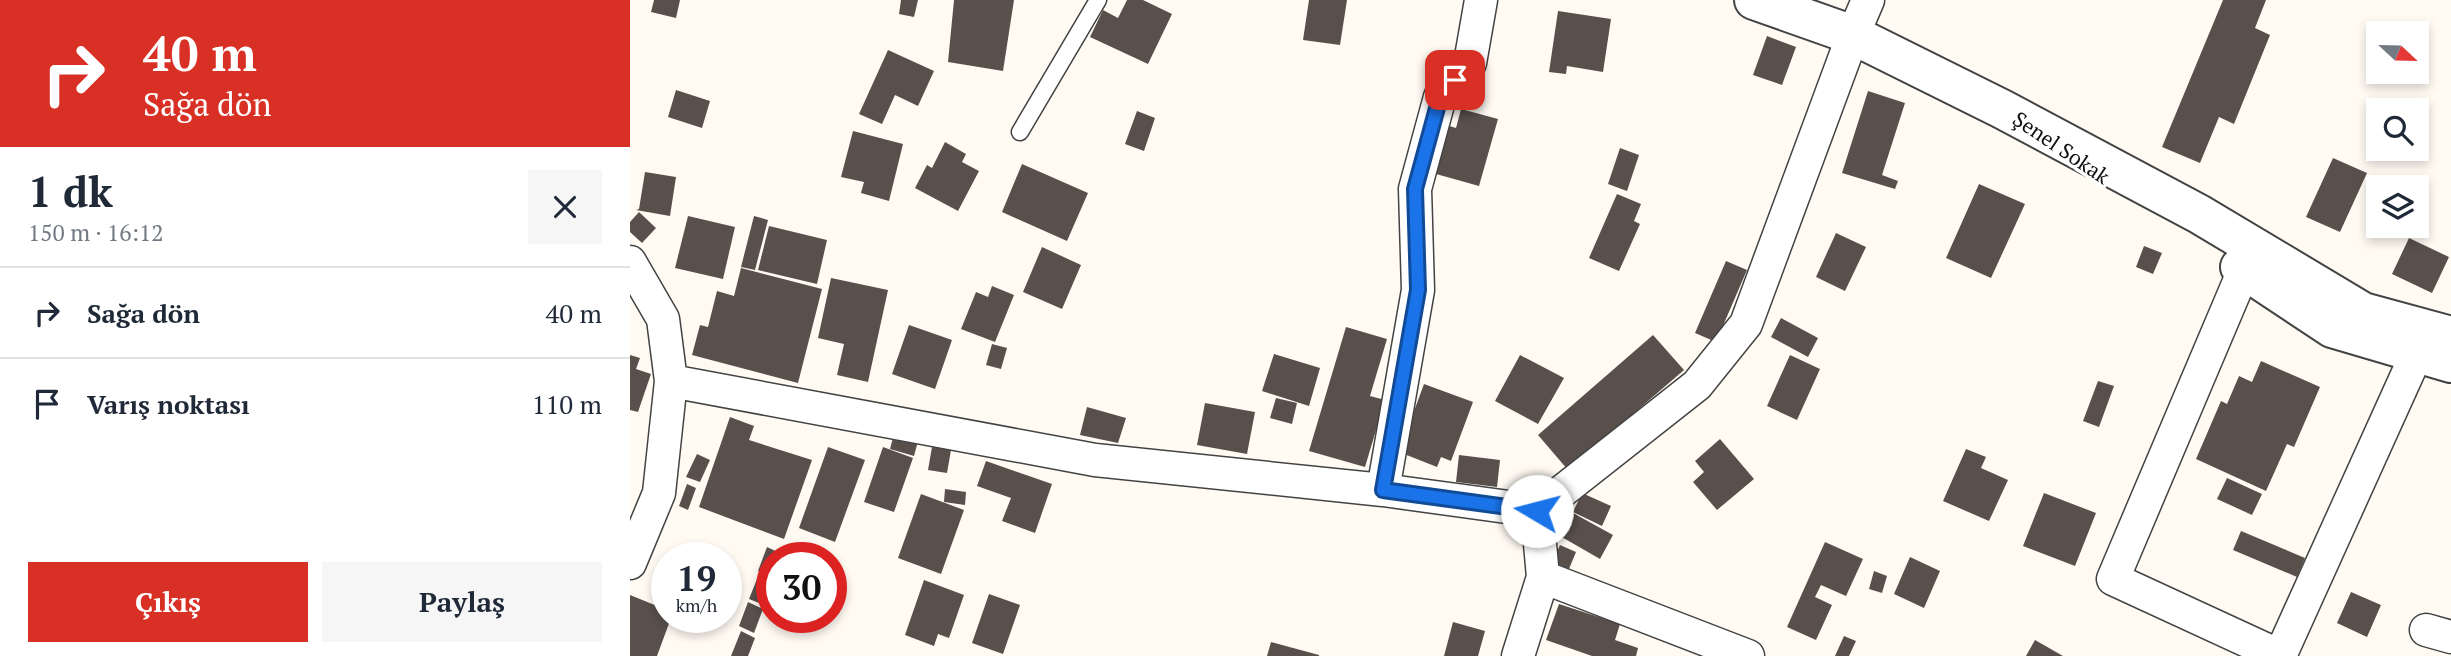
<!DOCTYPE html>
<html lang="tr">
<head>
<meta charset="utf-8">
<style>
  body { margin:0; font-family:"PT Serif",serif; background:#f6f6f7; color:#1f2937; height:100vh; display:flex; flex-direction:column; font-size:26px; white-space:nowrap }
  * { box-sizing:border-box; margin:0 }
  p { font-size:23px; color:#747a83 }
  .icon { flex:none; width:38px; height:38px; fill:none; stroke:currentColor; stroke-width:2; stroke-linecap:round; stroke-linejoin:round }
  .map { position:relative; flex:1; overflow:hidden }
  .panel { display:flex; flex-direction:column; background:#fff; width:630px }
  .panel>* { flex:none }
  .hud { background:#d93025; color:#fff; overflow:hidden }
  .needle { width:46px; rotate:112deg }
  .buttons { position:absolute; left:1736px; top:21px; display:grid; gap:14px }
  .buttons a { display:grid; place-items:center; width:63px; height:63px; border-radius:0px; background:#fff; box-shadow:0 4px 10px #0003; font-size:35px }
  .speed { position:absolute; left:21px; top:542px; display:flex; gap:14px; font-size:35px; font-weight:700; text-align:center }
  .speed>* { display:grid; place-content:center; width:91px; height:91px; border-radius:50%; background:#fff; box-shadow:0 4px 10px #0003; line-height:1 }
  .speed small { font-size:18px; font-weight:400 }
  .speed .limit { border:10px solid #d22; background:#fff; color:#111 }
  .pin { position:absolute; display:grid; place-items:center; width:60px; height:60px; color:#fff; margin:-30px; border-radius:14px; box-shadow:0 4px 10px #0006 }
  .me { position:absolute; width:77px; margin:-38px; rotate:278deg; stroke-linejoin:round; filter:drop-shadow(0 0 5px #0008) }
  .turn { display:flex; align-items:center; gap:24px; height:147px; padding:0 28px; font-size:32px }
  .turn .icon { width:91px; height:91px; stroke-width:2.5 }
  .turn b { display:block; font-size:49px; line-height:60px }
  .round { display:grid; place-items:center; flex:none; width:74px; height:74px; border-radius:0px; background:#f6f6f7 }
  .summary { display:flex; align-items:center; justify-content:space-between; height:119px; padding:0 28px }
  h1 { font-size:42px; font-weight:700; line-height:52px }
  .button { display:flex; gap:14px; margin-top:auto; padding:14px 28px }
  .button a { flex:1; height:80px; border-radius:0px; background:#d93025; color:#fff; font-size:28px; font-weight:700; line-height:80px; text-align:center }
  .button a+a { background:#f6f6f7; color:#1f2937 }
  ul { padding:0; list-style:none }
  li { display:flex; align-items:center; gap:21px; height:91px; padding:0 28px; border-top:2px solid #e0e1e3 }
  li div { flex:1 }
  li b { display:block; font-size:26px }
  li em { font-style:normal }
  main { display:flex; flex:1; min-height:0 }
  .map>svg:first-child { display:block }
</style>
</head>
<body>
<main>
<section class="panel">
<div class="hud">
<div class="turn"><svg class="icon" aria-label="right" viewBox="0 0 24 24"><path d="M7 20v-9h11M14 6l5 5-5 5"/></svg><div><b>40 m</b>Sağa dön</div></div>
</div>
<div class="summary"><div><h1>1 dk</h1><p>150 m · 16:12</p></div><a class="round"><svg class="icon" aria-label="close" viewBox="0 0 24 24"><path d="M6 6l12 12M18 6L6 18"/></svg></a></div>
<ul>
<li><svg class="icon" aria-label="right" viewBox="0 0 24 24"><path d="M7 20v-9h11M14 6l5 5-5 5"/></svg><div><b>Sağa dön</b></div><em>40 m</em></li>
<li><svg class="icon" aria-label="arrive" viewBox="0 0 24 24"><path d="M6 21V4h12l-3 4 3 4H6"/></svg><div><b>Varış noktası</b></div><em>110 m</em></li>
</ul>
<div class="button"><a>Çıkış</a><a>Paylaş</a></div>
</section>
<div class="map">
<svg width="1821" height="656" viewBox="0 0 1821 656">
  <rect width="100%" height="100%" fill="#fffbf3"/>
  <!-- building -->
  <path fill="#59504c" d="M24,0h26l-4,18 -25,-6z
    M271,0h17l-4,17 -15,-3z
    M324,0h60l-11,71 -55,-9z
    M497,0h16l29,14 -24,50 -58,-27 13,-27 15,8z
    M679,0h38l-7,45 -37,-5z
    M1593,0h43l-11,28 15,7 -36,89 -15,-7 -19,46 -38,-16z
    M928,11l53,8 -8,53 -36,-6 -1,8 -17,-2z
    M1137,36l29,11 -14,38 -29,-10z
    M258,50l46,21 -16,35 -23,-11 -13,29 -23,-10z
    M46,90l34,11 -8,27 -34,-11z
    M1238,91l37,12 -23,72 16,6 -3,8 -53,-16z
    M831,109l37,10 -19,67 -50,-14 14,-48 13,4z
    M507,111l18,7 -11,33 -19,-7z
    M223,131l50,13 -14,57 -28,-8 3,-11 -23,-5z
    M315,142l21,12 -4,8 17,9 -21,40 -43,-23 12,-23 5,3z
    M990,148l19,7 -12,36 -19,-7z
    M1703,158l34,15 -27,59 -34,-15z
    M392,164l66,29 -21,48 -65,-29z
    M15,172l31,5 -6,39 -34,-6 3,-1z
    M1349,184l46,20 -34,74 -45,-20z
    M987,194l24,10 -7,17 6,3 -21,47 -30,-13z
    M9,212l17,16 -14,15 -12,-11v-10z
    M58,216l47,11 -12,52 -48,-11z
    M124,216l14,4 -13,50 -14,-3z
    M139,226l58,14 -10,44 -59,-14z
    M1206,233l30,14 -21,44 -29,-14z
    M1779,238l40,19 -17,36 -40,-19z
    M1514,246l18,7 -9,21 -17,-7z
    M412,247l39,18 -19,44 -39,-17z
    M1096,261l21,9 -31,72 -21,-9z
    M111,268l81,21 -24,94 -106,-28 8,-30 8,2 9,-36 17,5z
    M201,278l57,12 -20,92 -31,-7 7,-31 -26,-6z
    M362,286l22,9 -19,47 -34,-13 15,-37 12,5z
    M1151,318l37,20 -10,19 -37,-20z
    M279,325l43,15 -17,49 -43,-15z
    M716,327l41,12 -17,57 15,4 -20,67 -56,-16z
    M1023,335l31,35 -116,100 -30,-35z
    M362,344l15,4 -6,21 -15,-4z
    M644,354l46,14 -11,38 -47,-15z
    M0,355l10,3 -4,11 15,5 -13,38 -8,-2z
    M890,355l44,23 -26,46 -43,-23z
    M1160,355l30,14 -23,51 -30,-14z
    M1631,361l59,26 -26,60 -7,-3 -21,47 -70,-32 25,-58 6,3 12,-28 13,6z
    M1468,381l16,5 -15,41 -16,-6z
    M794,384l49,18 -22,59 -10,-4 -4,10 -38,-15z
    M646,398l21,5 -5,21 -22,-6z
    M575,403l50,9 -8,42 -50,-9z
    M457,407l39,11 -8,25 -38,-8z
    M100,417l24,9 -5,14 63,20 -28,79 -85,-32z
    M264,434l24,7 -4,15 -24,-7z
    M1090,439l34,40 -37,31 -24,-28 11,-10 -9,-11z
    M198,447l37,13 -30,82 -36,-14z
    M253,447l30,11 -19,54 -30,-10z
    M302,447l19,3 -4,23 -19,-3z
    M1336,449l20,8 -5,11 27,12 -19,41 -46,-20z
    M67,454l13,6 -10,22 -14,-5z
    M829,455l41,5 -3,27 -41,-5z
    M356,461l66,23 -17,49 -33,-12 9,-23 -34,-12z
    M1597,478l35,16 -10,21 -35,-16z
    M57,484l9,4 -8,22 -9,-4z
    M315,489l21,3 -1,13 -21,-3z
    M952,493l29,13 -9,20 -29,-14z
    M1414,493l52,20 -21,53 -52,-20z
    M291,494l43,16 -23,64 -43,-16z
    M943,513l40,22 -13,24 -40,-23z
    M1611,531l64,27 -8,19 -64,-27z
    M1195,542l38,17 -17,37 -25,-11 -6,12 17,8 -16,35 -29,-13z
    M930,545l16,7 -7,17 -17,-7z
    M137,547l15,7 -1,4h-9v19l-14,-6z
    M1280,557l30,14 -16,37 -30,-14z
    M1244,571l13,5 -5,17 -13,-4z
    M129,574l13,6v7l-8,18 -15,-6z
    M294,580l40,15 -15,43 -11,-4 -4,12 -29,-11z
    M1721,592l30,13 -14,32 -30,-14z
    M359,594l31,11 -17,49 -31,-11z
    M0,595l37,15v8h4l-14,38h-27z
    M118,602l15,7 -9,24 -15,-7z
    M929,604l61,20 -5,16 23,8 -2,8h-44l-46,-16z
    M823,622l32,9 -7,25h-34z
    M111,631l14,7 -7,18h-17z
    M1214,636l12,5 -7,15h-14z
    M1405,640l28,16h-37z
    M641,642l48,13v1h-52z"/>
  <g fill="none" stroke-linecap="round" stroke-linejoin="round">
    <!-- service casing -->
    <g stroke="#434343" stroke-width="19">
      <path id="service" d="M390,132l78,-132"/>
    </g>
    <!-- minor casing -->
    <g stroke="#434343" stroke-width="35">
      <path id="minor" d="M0,262l33,57 8,62 -12,112 -29,70
        M1614,270l-131,309 167,77
        M41,381l424,79 288,30 154,21 160,-126 49,-61 107,-289 15,-35
        M753,490l35,-200 -3,-101 25,-92 30,-34 11,-63
        M913,577l205,79
        M1796,630l25,7
        M888,656l25,-79 -6,-66
        M1650,656l137,-303"/>
    </g>
    <!-- tertiary casing -->
    <g stroke="#434343" stroke-width="42">
      <path id="tertiary" d="M1124,0l99,35 149,74 197,105 164,98 88,24
        M1610,267l92,61 119,35"/>
    </g>
    <!-- service -->
    <use href="#service" stroke="#fff" stroke-width="16"/>
    <!-- minor -->
    <use href="#minor" stroke="#fff" stroke-width="32"/>
    <!-- tertiary -->
    <use href="#tertiary" stroke="#fff" stroke-width="38"/>
  </g>
  <g fill="none" stroke-linecap="round" stroke-linejoin="round">
    <!-- route casing -->
    <g stroke="#114b97" stroke-width="18">
      <path id="route" d="M825,80l-15,17 -25,92 3,101 -35,200 154,21"/>
    </g>
    <!-- route -->
    <use href="#route" stroke="#1a73e8" stroke-width="12"/>
  </g>
  <g text-anchor="middle" stroke-width="7" stroke-linejoin="round" paint-order="stroke">
    <!-- street labels -->
    <g font-size="21" fill="#101010" stroke="#fff">
      <text transform="translate(1431 148) rotate(34)" y="7">Şenel Sokak</text>
    </g>
  </g>
</svg>
<div class="buttons">
<a><svg class="needle" viewBox="-14 -14 28 28"><path d="M0-13l5 13h-10z" fill="#e53935"/><path d="M0 13l5-13h-10z" fill="#747a83"/></svg></a>
<a><svg class="icon" aria-label="search" viewBox="0 0 24 24"><circle cx="10" cy="10" r="6"/><path d="M15 15l6 6"/></svg></a>
<a><svg class="icon" aria-label="layers" viewBox="0 0 24 24"><path d="M12 4l9 5-9 5-9-5zM3 14l9 5 9-5"/></svg></a>
</div>
<div class="speed"><div>19<small>km/h</small></div><div class="limit">30</div></div>
<div class="pin" style="left:825px;top:80px;background:#d93025"><svg class="icon" aria-label="arrive" viewBox="0 0 24 24"><path d="M6 21V4h12l-3 4 3 4H6"/></svg></div>
<svg class="me" style="left:907px;top:511px" viewBox="-20 -20 40 40"><circle r="19" fill="#fff"/><path d="M0-13L10 11 0 6-10 11z" fill="#1a73e8"/></svg>
</div>
</main>
</body>
</html>
